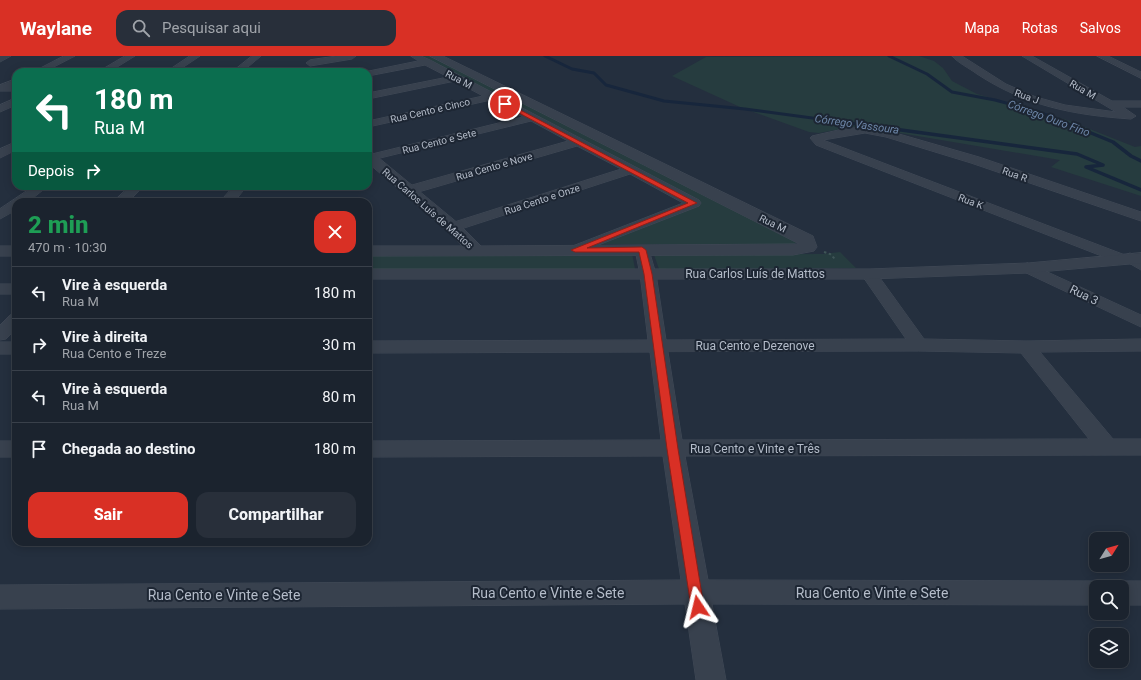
<!DOCTYPE html>
<html lang="pt">
<head>
<meta charset="utf-8">
<style>
  body { margin:0; font-family:Roboto,sans-serif; background:#282f3a; color:#f1f3f6; height:100vh; display:flex; flex-direction:column; font-size:15px; white-space:nowrap }
  * { box-sizing:border-box; margin:0 }
  p { font-size:13px; color:#a0a4aa }
  .icon { flex:none; width:22px; height:22px; fill:none; stroke:currentColor; stroke-width:2; stroke-linecap:round; stroke-linejoin:round }
  .map { position:relative; flex:1; overflow:hidden }
  .drawer { position:absolute; left:12px; top:142px; width:360px; height:348px; display:flex; flex-direction:column; background:#1b232e; border-radius:12px; box-shadow:0 2px 10px #0003,0 0 0 1px #39404a }
  .drawer>* { flex:none }
  .guide { position:absolute; left:12px; top:12px; width:360px; height:122px; border-radius:12px; box-shadow:0 2px 10px #0003,0 0 0 1px #39404a; background:#0b6e4f; color:#fff; overflow:hidden }
  .needle { width:26px; rotate:53deg }
  .tools { position:absolute; left:1089px; top:476px; display:grid; gap:8px }
  .tools a { display:grid; place-items:center; width:40px; height:40px; border-radius:8px; background:#1b232e; box-shadow:0 2px 10px #0003,0 0 0 1px #39404a; font-size:20px }
  .pin { position:absolute; display:grid; place-items:center; width:34px; height:34px; color:#fff; margin:-17px; border:2px solid #fff; border-radius:50%; box-shadow:0 1px 4px #0007 }
  .me { position:absolute; width:44px; margin:-22px; rotate:350deg; stroke-linejoin:round; filter:drop-shadow(0 0 3px #0008) }
  .turn { display:flex; align-items:center; gap:14px; height:84px; padding:0 16px; font-size:18px }
  .turn .icon { width:52px; height:52px; stroke-width:2.5 }
  .turn b { display:block; font-size:28px; line-height:34px }
  .then { display:flex; align-items:center; height:38px; padding:0 16px; background:#0003; gap:8px; font-size:15px }
  .round { display:grid; place-items:center; flex:none; width:42px; height:42px; border-radius:12px; background:#282f3a }
  .headline { display:flex; align-items:center; justify-content:space-between; height:68px; padding:0 16px }
  h1 { font-size:24px; font-weight:800; line-height:30px; color:#1e9e55 }
  .button { display:flex; gap:8px; margin-top:auto; padding:8px 16px }
  .button a { flex:1; height:46px; border-radius:12px; background:#d93025; color:#fff; font-size:16px; font-weight:800; line-height:46px; text-align:center }
  .button a+a { background:#282f3a; color:#f1f3f6 }
  ul { padding:0; list-style:none }
  li { display:flex; align-items:center; gap:12px; height:52px; padding:0 16px; border-top:1px solid #39404a }
  li div { flex:1 }
  li b { display:block; font-size:15px }
  li em { font-style:normal }
  header { display:flex; align-items:center; gap:24px; box-sizing:border-box; height:56px; padding:0 20px; background:#d93025; color:#fff }
  header strong { font-size:19px }
  nav { display:flex; gap:22px; margin-inline-start:auto; font-size:14px }
  .search { width:280px; height:36px; background:#282f3a; display:flex; align-items:center; gap:10px; box-sizing:border-box; padding:0 14px; border-radius:12px; color:#a0a4aa; font-size:15px }
  .map>svg:first-child { display:block }
</style>
</head>
<body>
<header>
<strong>Waylane</strong>
<div class="search"><svg class="icon" aria-label="search" viewBox="0 0 24 24"><circle cx="10" cy="10" r="6"/><path d="M15 15l6 6"/></svg>Pesquisar aqui</div>
<nav><a>Mapa</a><a>Rotas</a><a>Salvos</a></nav>
</header>
<div class="map">
<svg width="1141" height="624" viewBox="0 0 1141 624">
  <rect width="100%" height="100%" fill="#242f3e"/>
  <!-- green -->
  <path fill="#263c3f" d="M416,0h14l371,182 -8,7 -197,-1 105,-40z
    M919,0l15,5 9,7 9,13 25,13 90,26 68,27 6,-1v50l-90,-29 9,-7 -184,-31 -23,-2 -34,6 -10,-1 -69,-25 -68,-31 34,-19z
    M840,196l16,16 -197,1 -5,-14 169,-1z
    M368,197h264l3,16h-267z"/>
  <g fill="none" stroke-linecap="round" stroke-linejoin="round">
    <!-- stream-far1 -->
    <path stroke="#17263c" stroke-width="3" d="M545,0l27,13 22,4 12,12 58,16 81,8 134,18
      M889,0l38,18 25,18 43,8 44,12 37,15"/>
    <!-- stream -->
    <path stroke="#17263c" stroke-width="3.5" d="M872,70l205,28 26,11 -17,2 55,23
      M1074,70l39,16 18,14 10,5"/>
    <!-- minor casing -->
    <g stroke="#414a57" stroke-width="1">
      <path id="minor" d="M0,0h11l-11,6z
        M64,0h11l-31,16h-11z
        M125,0h10l-26,16h-11z
        M190,0h10l-24,16h-10z
        M252,0h9l-19,16h-10z
        M337,0h19l-4,3 -42,7 -4,-3 4,-3z
        M411,0h10l9,4 269,140 2,3 -2,3 -124,48 -5,-1 -2,-3 2,-3 113,-44 -53,-29 -172,56h-10l-2,-3 2,-3 173,-55 -44,-23 -162,47h-10l-1,-3 1,-3 163,-46 -37,-20 -163,40v-6l155,-38 -32,-17 -123,27v-6l115,-25 -28,-15 -87,18v-6l80,-16 -23,-12 -57,11v-4h-4l54,-11z
        M952,0h10l44,28 30,13 29,8 51,7 -94,-56h10l80,45h29v6h-18l13,9 -5,3c-58,-4 -105,-13 -154,-45 -8,-6 -19,-11 -25,-18z
        M1097,0h11l33,16v6z
        M16,23v6l-16,5v-5z
        M16,42v7l-16,7v-7z
        M865,71l27,5 87,25 162,55v9l-170,-58 -85,-26 -21,-4 -42,7 302,115 5,-2 11,5v12l-14,-8h-10l-301,-117 -6,-7 2,-2 31,-7z
        M16,86v8l-16,8v-9z
        M34,130h14l-20,16h-12v8l-16,9v-10z
        M130,130h14l-16,16h-15z
        M234,130h13l-13,16h-14z
        M642,190l5,1 2,3 7,24 10,66 240,-1 -45,-65 2,-3h12l49,68 102,2 115,-2v12l-101,1 73,87h28v16l-456,1 23,124 388,1 9,3 2,3h-11v18l-384,-1 14,76h-30l-11,-76 -685,5v-24l681,-5 -18,-124 -295,1v-16l293,-1 -11,-88 -282,1v-12l280,-1 -8,-66 -5,-24 2,-3zM919,295l102,2 68,86 -407,1 -14,-88z
        M1028,207l113,52v12l-119,-56 -2,-3 2,-3z
        M0,228h16v10h-16z
        M16,258v15l-10,10 -6,1v-15l10,-10z
        M0,286h16v12h-16z
        M0,385h16v16h-16z
        M1122,525h19v24h-19v-18h-11l2,-3z"/>
    </g>
    <!-- tertiary casing -->
    <g stroke="#414a57" stroke-width="1">
      <path id="tertiary" d="M430,0h13l370,180 4,11 -3,4 -21,4 -425,1v-10h94l-15,-16 -79,-67v-11l5,1 86,71 22,22 318,-2z
        M0,29h16v6h-16z
        M0,190h16v10h-16z
        M1141,197v10l-113,10 -159,6h-501v-10h501l159,-6z"/>
    </g>
    <!-- path -->
    <path stroke="#3f5557" stroke-width="2" stroke-dasharray="2.5 2.5" stroke-linecap="butt" d="M824,196l6,2 6,6"/>
    <!-- minor -->
    <use href="#minor" fill="#38414e" fill-rule="evenodd"/>
    <!-- tertiary -->
    <use href="#tertiary" fill="#38414e" fill-rule="evenodd"/>
  </g>
  <!-- route -->
  <path fill="#d93025" stroke="#8d1f18" d="M504,47h3l190,100 -110,45 55,-1 4,3 6,24 26,175 26,158 -2,4 -4,2 -5,-2 -2,-4 -24,-158 -23,-175 -5,-22h-64l-4,-2 117,-47 -184,-98z"/>
  <g text-anchor="middle" stroke-width="4" stroke-linejoin="round" paint-order="stroke">
    <!-- far-street labels -->
    <g font-size="10" fill="#b4bcc9" stroke="#1d2633">
      <text transform="translate(459 23) rotate(28)" y="4">Rua M</text>
      <text transform="translate(1083 33) rotate(30)" y="4">Rua M</text>
      <text transform="translate(1027 40) rotate(20)" y="4">Rua J</text>
      <text transform="translate(430 54) rotate(-13)" y="4">Rua Cento e Cinco</text>
      <text transform="translate(439 85) rotate(-14)" y="4">Rua Cento e Sete</text>
      <text transform="translate(494 110) rotate(-16)" y="4">Rua Cento e Nove</text>
      <text transform="translate(1015 118) rotate(20)" y="4">Rua R</text>
      <text transform="translate(542 143) rotate(-18)" y="4">Rua Cento e Onze</text>
      <text transform="translate(971 145) rotate(21)" y="4">Rua K</text>
      <text transform="translate(428 152) rotate(41)" y="4">Rua Carlos Luís de Mattos</text>
      <text transform="translate(773 167) rotate(26)" y="4">Rua M</text>
    </g>
    <!-- far-water labels -->
    <g font-size="11" font-style="italic" fill="#6d86a8" stroke="#1d2633">
      <text transform="translate(1049 62) rotate(20)" y="4">Córrego Ouro Fino</text>
      <text transform="translate(857 68) rotate(8)" y="4">Córrego Vassoura</text>
    </g>
    <!-- street labels -->
    <g font-size="12" fill="#b4bcc9" stroke="#1d2633">
      <text x="755" y="222">Rua Carlos Luís de Mattos</text>
      <text transform="translate(1084 239) rotate(26)" y="4">Rua 3</text>
      <text x="755" y="294">Rua Cento e Dezenove</text>
      <text x="755" y="397">Rua Cento e Vinte e Três</text>
    </g>
    <!-- near-street labels -->
    <g font-size="14" fill="#b4bcc9" stroke="#1d2633">
      <text x="548" y="542">Rua Cento e Vinte e Sete</text>
      <text x="872" y="542">Rua Cento e Vinte e Sete</text>
      <text x="224" y="544">Rua Cento e Vinte e Sete</text>
    </g>
  </g>
</svg>
<div class="tools">
<a><svg class="needle" viewBox="-14 -14 28 28"><path d="M0-13l5 13h-10z" fill="#e53935"/><path d="M0 13l5-13h-10z" fill="#a0a4aa"/></svg></a>
<a><svg class="icon" aria-label="search" viewBox="0 0 24 24"><circle cx="10" cy="10" r="6"/><path d="M15 15l6 6"/></svg></a>
<a><svg class="icon" aria-label="layers" viewBox="0 0 24 24"><path d="M12 4l9 5-9 5-9-5zM3 14l9 5 9-5"/></svg></a>
</div>
<div class="pin" style="left:505px;top:48px;background:#d93025"><svg class="icon" aria-label="arrive" viewBox="0 0 24 24"><path d="M6 21V4h12l-3 4 3 4H6"/></svg></div>
<svg class="me" style="left:698px;top:551px" viewBox="-20 -20 40 40"><path d="M0-17L14 15 0 8-14 15z" fill="#d93025" stroke="#fff" stroke-width="4"/></svg>
<div class="guide">
<div class="turn"><svg class="icon" aria-label="left" viewBox="0 0 24 24"><path d="M17 20v-9H6M10 6l-5 5 5 5"/></svg><div><b>180 m</b>Rua M</div></div>
<div class="then">Depois<svg class="icon" aria-label="right" viewBox="0 0 24 24"><path d="M7 20v-9h11M14 6l5 5-5 5"/></svg></div>
</div>
<section class="drawer">
<div class="headline"><div><h1>2 min</h1><p>470 m · 10:30</p></div><a class="round" style="background:#d93025;color:#fff"><svg class="icon" aria-label="close" viewBox="0 0 24 24"><path d="M6 6l12 12M18 6L6 18"/></svg></a></div>
<ul>
<li><svg class="icon" aria-label="left" viewBox="0 0 24 24"><path d="M17 20v-9H6M10 6l-5 5 5 5"/></svg><div><b>Vire à esquerda</b><p>Rua M</p></div><em>180 m</em></li>
<li><svg class="icon" aria-label="right" viewBox="0 0 24 24"><path d="M7 20v-9h11M14 6l5 5-5 5"/></svg><div><b>Vire à direita</b><p>Rua Cento e Treze</p></div><em>30 m</em></li>
<li><svg class="icon" aria-label="left" viewBox="0 0 24 24"><path d="M17 20v-9H6M10 6l-5 5 5 5"/></svg><div><b>Vire à esquerda</b><p>Rua M</p></div><em>80 m</em></li>
<li><svg class="icon" aria-label="arrive" viewBox="0 0 24 24"><path d="M6 21V4h12l-3 4 3 4H6"/></svg><div><b>Chegada ao destino</b></div><em>180 m</em></li>
</ul>
<div class="button"><a>Sair</a><a>Compartilhar</a></div>
</section>
</div>
</body>
</html>
